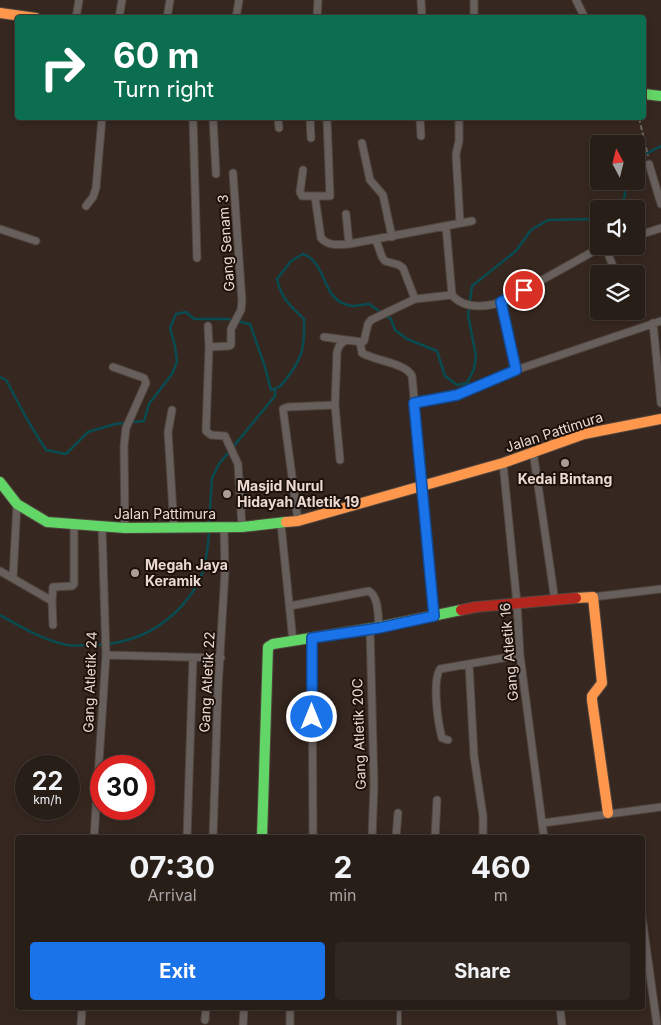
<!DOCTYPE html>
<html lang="en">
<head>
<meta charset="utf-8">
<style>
  body { margin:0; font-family:Inter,sans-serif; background:#302721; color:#f1f3f6; height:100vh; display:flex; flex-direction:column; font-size:19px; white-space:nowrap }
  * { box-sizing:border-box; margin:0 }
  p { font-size:16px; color:#a5a2a2 }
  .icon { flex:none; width:28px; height:28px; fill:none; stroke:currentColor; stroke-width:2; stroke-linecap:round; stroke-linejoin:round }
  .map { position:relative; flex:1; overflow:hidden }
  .panel { position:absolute; left:15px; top:835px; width:630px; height:175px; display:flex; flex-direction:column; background:#281e18; border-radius:5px; box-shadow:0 2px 8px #0003,0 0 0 1px #443c37 }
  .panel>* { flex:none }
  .hud { position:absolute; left:15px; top:15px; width:631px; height:105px; border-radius:5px; box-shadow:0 2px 8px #0003,0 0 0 1px #443c37; background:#0b6e4f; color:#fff; overflow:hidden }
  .needle { width:32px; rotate:353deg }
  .fabs { position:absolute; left:590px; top:135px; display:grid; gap:10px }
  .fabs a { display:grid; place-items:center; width:55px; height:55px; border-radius:5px; background:#281e18; box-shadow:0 2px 8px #0003,0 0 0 1px #443c37; font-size:25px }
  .speed { position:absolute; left:15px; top:755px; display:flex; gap:10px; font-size:25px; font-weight:700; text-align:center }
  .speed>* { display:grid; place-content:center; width:65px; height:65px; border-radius:50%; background:#281e18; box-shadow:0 2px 8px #0003,0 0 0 1px #443c37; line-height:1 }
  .speed small { font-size:12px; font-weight:400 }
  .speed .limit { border:8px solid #d22; background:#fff; color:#111 }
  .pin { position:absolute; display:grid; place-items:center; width:42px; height:42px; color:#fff; margin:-21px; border:2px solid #fff; border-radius:50%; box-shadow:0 1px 5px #0007 }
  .me { position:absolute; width:55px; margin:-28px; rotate:0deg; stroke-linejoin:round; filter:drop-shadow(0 0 4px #0008) }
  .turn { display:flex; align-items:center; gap:18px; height:105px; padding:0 15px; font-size:22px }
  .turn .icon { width:65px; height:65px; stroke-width:2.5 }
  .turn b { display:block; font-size:35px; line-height:42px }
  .eta { display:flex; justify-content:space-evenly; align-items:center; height:85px; text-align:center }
  .eta b { font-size:30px; font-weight:700; line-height:35px }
  .cta { display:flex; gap:10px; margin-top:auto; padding:10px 15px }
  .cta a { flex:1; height:58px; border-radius:5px; background:#1a73e8; color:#fff; font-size:20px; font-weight:700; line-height:58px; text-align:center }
  .cta a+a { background:#302721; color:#f1f3f6 }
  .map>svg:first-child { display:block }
</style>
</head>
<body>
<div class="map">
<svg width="661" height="1025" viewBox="0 0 661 1025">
  <rect width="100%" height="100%" fill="#362820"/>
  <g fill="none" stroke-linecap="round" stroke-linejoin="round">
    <!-- stream -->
    <path stroke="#084b51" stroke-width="2.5" d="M636,159l25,-13
      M618,209l2,-1 5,-13 -1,-14
      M0,377l6,3 22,41 18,29 20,4 22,-22 27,-8 29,-3 5,-17 23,-30 5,-12 -2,-16 -5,-18 6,-14 10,-2 8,7h34l22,5 15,43 6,23c8,-2 10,-4 15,-11 17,-20 19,-35 18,-60 -14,-13 -23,-21 -27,-40l14,-18 12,-7c26,9 17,49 50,52 5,0 11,-2 16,-2l22,15 4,11 12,9 30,12 8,25 12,9 10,-2 7,-14 2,-13 -8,-41 4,-29 44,-35 15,-21 17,-10 46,-1 5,-2
      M209,525l3,-47 7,-14 56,-68v-7
      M0,615c21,12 43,25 67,30 7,1 15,0 23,0 43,0 79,-18 104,-55 11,-16 14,-40 15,-59"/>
    <!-- lane casing -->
    <g stroke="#51453e" stroke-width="5.5">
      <path id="lane" d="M399,1008v17"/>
    </g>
    <!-- street casing -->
    <g stroke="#51453e" stroke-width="9">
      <path id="street" d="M421,0l1,18
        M576,0l9,18
        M76,18l3,-18
        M119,18l3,-18
        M167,18l3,-18
        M236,18l3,-18
        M317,18l1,-18
        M474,18v-18
        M193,118l4,140
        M213,118l3,56
        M278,118l1,10
        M310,118l1,20
        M420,118l1,18
        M459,118v23l-3,13 4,69
        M362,143l8,37 13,15 9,42
        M649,164l12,40
        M303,170l-3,22 2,4h28l-3,-78
        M315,197l6,41c7,8 17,7 28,6
        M86,206l7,-9 3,-9 6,-70
        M346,214l3,30 123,-23
        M446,226l6,69c13,16 40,12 56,4l95,-53
        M0,229l36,12
        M636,236l25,-8
        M376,240l6,17 3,4 14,4 4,3 12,31 37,-4
        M605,246l11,28
        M501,302l15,68
        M653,323l8,80
        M208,326l1,21 -3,84 5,4 14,1 13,28 4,63
        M324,337l38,5 2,-1 4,-17 3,-4 44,-21
        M360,342l2,11c14,8 44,10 50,23l22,239
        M209,347l20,-1 2,-1v-16l10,-19 1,-9 -9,-128
        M113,367l31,11 2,5 -20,45 -2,18 1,82
        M414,403l43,-8 59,-25 145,-49
        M335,405l5,55
        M172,410l-4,22 6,96
        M533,451l22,150
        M503,463l14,141 3,51 24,183
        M298,521l-15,-112 5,-2 47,-2 2,-53 2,-6 6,-6
        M281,524l12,118
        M0,571l52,30 1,24
        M13,577l4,-73
        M593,597l68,-8
        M52,601l1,-14 19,-1 2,-2v-59
        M290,606l79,-15c10,6 9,26 10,36
        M370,629l4,156 -2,53
        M312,639l1,199
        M106,655l115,3
        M469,664l5,92 9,60v22
        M448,740l-6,-2c-4,-15 -10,-56 -2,-69l80,-14
        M543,823l118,-16
        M94,838l12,-183 -4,-128
        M187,838l6,-180
        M213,838l5,-150 7,-117 -1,-43
        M396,838l2,-25
        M435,838l2,-38
        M642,917l15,108
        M290,1008v17
        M560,1008l2,17
        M205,1020l1,-12
        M81,1025l1,-17
        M243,1025l1,-17"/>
    </g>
    <!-- fast casing -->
    <g stroke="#51453e" stroke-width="12">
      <path id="fast" d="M644,94l17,2
        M0,482l17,22 30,18 78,6 117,-1 44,-5
        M262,838l6,-191 5,-3 106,-17 82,-17"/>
    </g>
    <!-- slow casing -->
    <g stroke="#51453e" stroke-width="12">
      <path id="slow" d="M0,13l36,5
        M286,522l12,-1 205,-58 81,-29 77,-15
        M576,598l17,-1 9,86 -10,13v4l16,113"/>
    </g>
    <!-- jam casing -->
    <g stroke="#51453e" stroke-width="12">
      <path id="jam" d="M461,610l15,-3 100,-9"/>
    </g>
    <!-- path -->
    <path stroke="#6f6864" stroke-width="2" stroke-dasharray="5 2.5" stroke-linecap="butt" d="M639,118l9,38"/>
    <!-- lane -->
    <use href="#lane" stroke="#675f5c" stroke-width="4"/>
    <!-- street -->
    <use href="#street" stroke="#675f5c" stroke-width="7"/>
    <!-- fast -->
    <use href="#fast" stroke="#63d668" stroke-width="10"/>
    <!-- slow -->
    <use href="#slow" stroke="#ff974d" stroke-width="10"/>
    <!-- jam -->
    <use href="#jam" stroke="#b3261e" stroke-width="10"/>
  </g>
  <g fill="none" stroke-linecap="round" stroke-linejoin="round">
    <!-- route casing -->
    <g stroke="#114b97" stroke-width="12">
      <path id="route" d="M312,717v-79l67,-10 55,-12 -20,-213 43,-8 59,-25 -15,-68 23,-12"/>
    </g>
    <!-- route -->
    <use href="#route" stroke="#1a73e8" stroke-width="9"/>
  </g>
  <!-- markers -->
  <g fill="#ac9c94" stroke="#1d110c" stroke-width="2">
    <circle cx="565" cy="463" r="5"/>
    <circle cx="227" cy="494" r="5"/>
    <circle cx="135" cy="573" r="5"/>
  </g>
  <g text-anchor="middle" stroke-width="4" stroke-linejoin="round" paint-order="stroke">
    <!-- street labels -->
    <g font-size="14" fill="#ecdad2" stroke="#1d110c">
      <text transform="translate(226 243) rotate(-94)" y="5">Gang Senam 3</text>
      <text transform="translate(554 432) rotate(-18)" y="5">Jalan Pattimura</text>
      <text x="165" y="519">Jalan Pattimura</text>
      <text transform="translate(509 652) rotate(-95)" y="5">Gang Atletik 16</text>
      <text transform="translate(90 682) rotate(-88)" y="5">Gang Atletik 24</text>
      <text transform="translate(207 682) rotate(-87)" y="5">Gang Atletik 22</text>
      <text transform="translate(359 734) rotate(-92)" y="5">Gang Atletik 20C</text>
    </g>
    <!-- poi labels -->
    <g font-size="14" font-weight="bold" fill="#ecdad2" stroke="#1d110c" text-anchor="start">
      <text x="565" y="484" text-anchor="middle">Kedai Bintang</text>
      <text x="237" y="491">Masjid Nurul<tspan x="237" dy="16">Hidayah Atletik 19</tspan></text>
      <text x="145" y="570">Megah Jaya<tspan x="145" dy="16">Keramik</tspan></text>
    </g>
  </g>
</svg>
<div class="fabs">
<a><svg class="needle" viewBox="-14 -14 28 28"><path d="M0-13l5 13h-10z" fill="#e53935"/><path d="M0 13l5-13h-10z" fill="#a5a2a2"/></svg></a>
<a><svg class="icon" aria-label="sound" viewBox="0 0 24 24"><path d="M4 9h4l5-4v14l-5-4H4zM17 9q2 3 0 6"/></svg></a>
<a><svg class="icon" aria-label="layers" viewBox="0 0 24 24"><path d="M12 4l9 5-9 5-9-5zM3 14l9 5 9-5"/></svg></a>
</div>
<div class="speed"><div>22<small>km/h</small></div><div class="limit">30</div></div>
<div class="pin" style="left:524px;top:290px;background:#d93025"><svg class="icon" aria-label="arrive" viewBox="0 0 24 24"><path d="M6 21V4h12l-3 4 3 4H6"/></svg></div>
<svg class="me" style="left:312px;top:717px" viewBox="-20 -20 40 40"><circle r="17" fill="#1a73e8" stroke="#fff" stroke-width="3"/><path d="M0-11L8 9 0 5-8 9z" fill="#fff"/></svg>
<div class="hud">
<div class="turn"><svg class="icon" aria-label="right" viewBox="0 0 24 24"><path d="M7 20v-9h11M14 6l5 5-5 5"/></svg><div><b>60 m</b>Turn right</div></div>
</div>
<section class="panel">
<div class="eta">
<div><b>07:30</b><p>Arrival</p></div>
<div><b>2</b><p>min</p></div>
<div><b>460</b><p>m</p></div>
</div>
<div class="cta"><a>Exit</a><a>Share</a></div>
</section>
</div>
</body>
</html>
